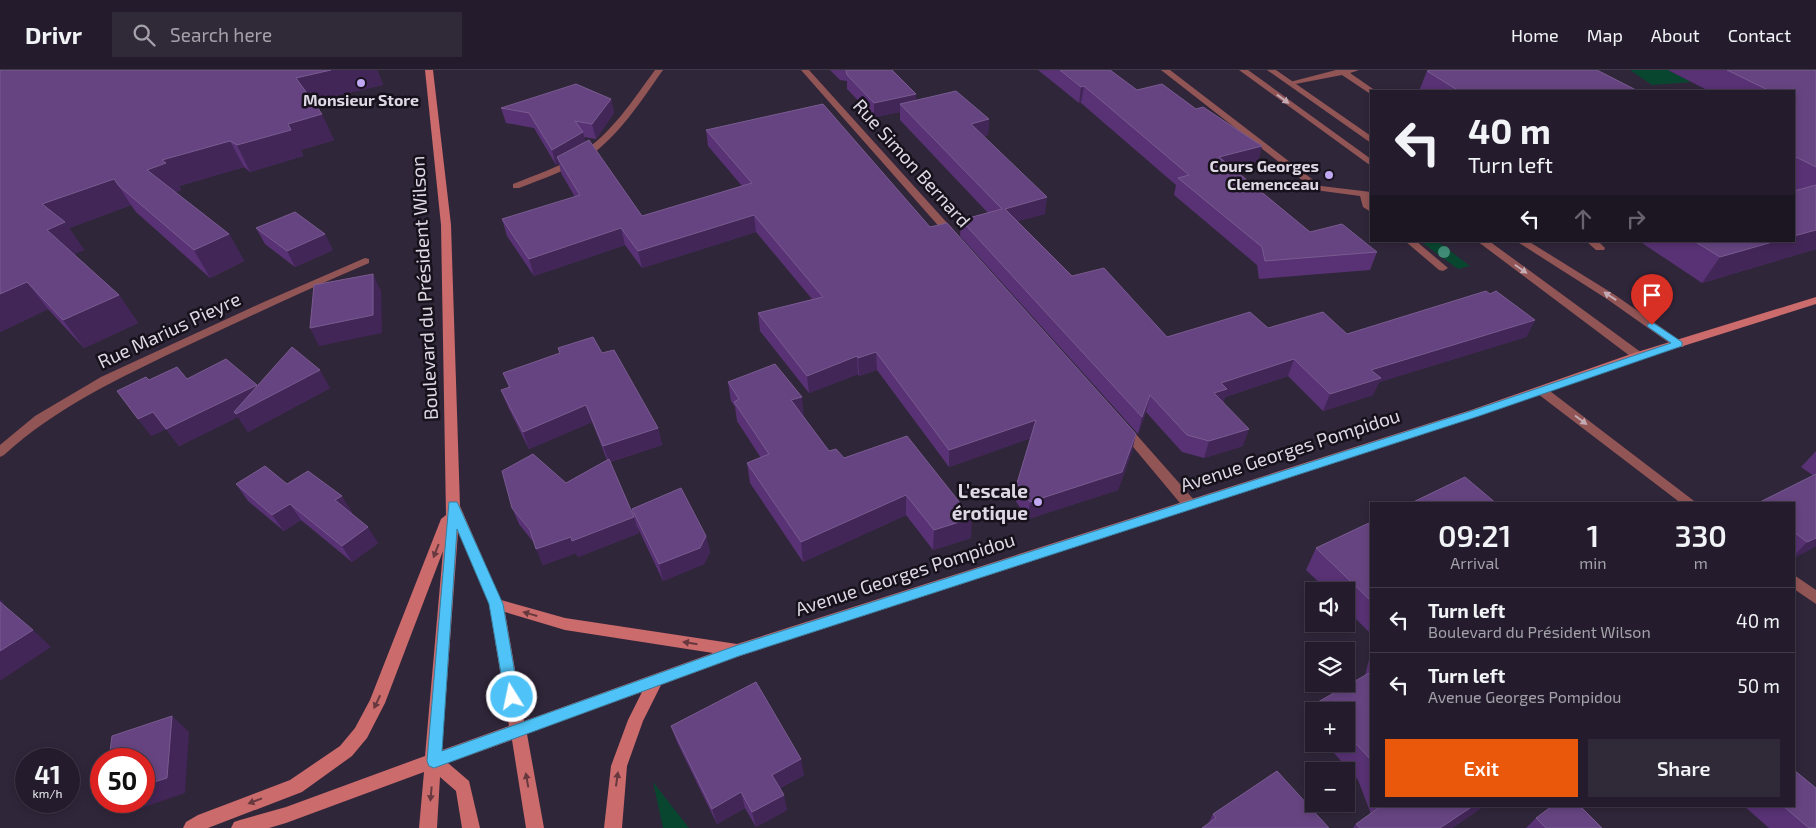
<!DOCTYPE html>
<html lang="en">
<head>
<meta charset="utf-8">
<style>
  body { margin:0; font-family:"Exo 2",sans-serif; background:#302938; color:#f1f3f6; height:100vh; display:flex; flex-direction:column; font-size:19px; white-space:nowrap }
  * { box-sizing:border-box; margin:0 }
  p { font-size:16px; color:#a3a1a9 }
  .icon { flex:none; width:28px; height:28px; fill:none; stroke:currentColor; stroke-width:2; stroke-linecap:round; stroke-linejoin:round }
  .map { position:relative; flex:1; overflow:hidden }
  .sheet { position:absolute; left:1370px; top:432px; width:425px; height:305px; display:flex; flex-direction:column; background:#241c2c; border-radius:0px; box-shadow:0 2px 8px #0003,0 0 0 1px #413a48 }
  .sheet>* { flex:none }
  .hud { position:absolute; left:1370px; top:20px; width:425px; height:152px; border-radius:0px; box-shadow:0 2px 8px #0003,0 0 0 1px #413a48; background:#241c2c; color:#f1f3f6; overflow:hidden }
  .buttons { position:absolute; left:1305px; top:512px; display:grid; gap:10px }
  .buttons a { display:grid; place-items:center; width:50px; height:50px; border-radius:0px; background:#241c2c; box-shadow:0 2px 8px #0003,0 0 0 1px #413a48; font-size:25px }
  .speed { position:absolute; left:15px; top:678px; display:flex; gap:10px; font-size:25px; font-weight:700; text-align:center }
  .speed>* { display:grid; place-content:center; width:65px; height:65px; border-radius:50%; background:#241c2c; box-shadow:0 2px 8px #0003,0 0 0 1px #413a48; line-height:1 }
  .speed small { font-size:12px; font-weight:400 }
  .speed .limit { border:8px solid #d22; background:#fff; color:#111 }
  .pin { position:absolute; display:grid; place-items:center; width:42px; height:42px; color:#fff; margin:-51px -21px; border-radius:50% 50% 50% 0; rotate:-45deg; box-shadow:0 0 5px #0007 }
  .pin .icon { rotate:45deg }
  .me { position:absolute; width:55px; margin:-28px; rotate:350deg; stroke-linejoin:round; filter:drop-shadow(0 0 4px #0008) }
  .turn { display:flex; align-items:center; gap:18px; height:105px; padding:0 15px; font-size:22px }
  .turn .icon { width:65px; height:65px; stroke-width:2.5 }
  .turn b { display:block; font-size:35px; line-height:42px }
  .lanes { display:flex; align-items:center; height:48px; padding:0 15px; background:#0003; justify-content:center; gap:25px; direction:ltr }
  .lanes .off { opacity:.35 }
  .eta { display:flex; justify-content:space-evenly; align-items:center; height:85px; text-align:center }
  .eta b { font-size:30px; font-weight:600; line-height:35px }
  .cta { display:flex; gap:10px; margin-top:auto; padding:10px 15px }
  .cta a { flex:1; height:58px; border-radius:0px; background:#ea580c; color:#fff; font-size:20px; font-weight:600; line-height:58px; text-align:center }
  .cta a+a { background:#302938; color:#f1f3f6 }
  ul { padding:0; list-style:none }
  li { display:flex; align-items:center; gap:15px; height:65px; padding:0 15px; border-top:1px solid #413a48 }
  li div { flex:1 }
  li b { display:block; font-size:19px }
  li em { font-style:normal }
  header { display:flex; align-items:center; gap:30px; box-sizing:border-box; height:70px; padding:0 25px; background:#241c2c; border-bottom:1px solid #413a48 }
  header strong { font-size:24px }
  nav { display:flex; gap:28px; margin-inline-start:auto; font-size:18px }
  .search { width:350px; height:45px; background:#302938; display:flex; align-items:center; gap:12px; box-sizing:border-box; padding:0 18px; border-radius:0px; color:#a3a1a9; font-size:19px }
  .map>svg:first-child { display:block }
</style>
</head>
<body>
<header>
<strong>Drivr</strong>
<div class="search"><svg class="icon" aria-label="search" viewBox="0 0 24 24"><circle cx="10" cy="10" r="6"/><path d="M15 15l6 6"/></svg>Search here</div>
<nav><a>Home</a><a>Map</a><a>About</a><a>Contact</a></nav>
</header>
<div class="map">
<svg width="1816" height="758" viewBox="0 0 1816 758">
  <rect width="100%" height="100%" fill="#30263a"/>
  <!-- green -->
  <path fill="#084630" d="M1630,0h38l23,12 -39,3z
    M1420,171h17l33,25 -12,3z
    M653,712l36,46h-26z"/>
  <g fill="none" stroke-linecap="round" stroke-linejoin="round">
    <!-- service -->
    <path fill="#925555" fill-rule="evenodd" d="M1161,0h9l151,116 50,6v20l-8,-5 -3,-11 -45,-6z
      M1336,0h23l-9,3 26,18 -7,2 -27,-18 -52,10 -4,-2z
      M1405,171h11l32,27 -5,3 -4,-1z
      M1586,171h12l7,7 -1,2h-8z"/>
    <!-- minor -->
    <path fill="#925555" fill-rule="evenodd" d="M655,0h8c-22,31 -44,66 -76,88 -21,13 -45,21 -68,30h-6v-4c22,-9 47,-17 67,-30 32,-21 53,-54 75,-84z
      M801,0h8l149,165v4h-8z
      M1239,0h9l123,89v7z
      M1267,0h9l95,66v7z
      M1477,171h12l153,112 2,3 -2,3h-8z
      M1516,171h12l87,54 70,49 -2,3h-8l-68,-48z
      M365,188l4,1v4c-63,27 -125,56 -187,85 -63,30 -125,59 -178,107l-4,2v-12l35,-29 66,-39 165,-76z
      M1542,317l4,1 152,116h-16l-144,-110 -2,-3z
      M1123,353l4,1 68,77 2,4 -2,4h-10l-66,-79 -2,-3 2,-3z
      M1794,505l22,15v14l-22,-15z"/>
    <!-- secondary -->
    <path fill="#cb6b6c" fill-rule="evenodd" d="M425,0h8l18,155 9,281 41,94 64,18 172,26 734,-234 163,-57 182,-56v7l-174,55 -163,57 -739,240 -79,29 -18,36 -16,45 -5,62h-18l7,-62 17,-46 14,-28 -115,42 17,94h-18l-14,-88 -64,23 21,18 11,47h-18l-6,-37 -16,-14 -3,51h-18l5,-56 -138,51 -17,5h-38l3,-6 6,-2 46,-13 139,-51 18,-205 -58,152 -18,35 -15,18 -50,36 -94,36h-25l3,-6 12,-7 92,-35 50,-34 15,-18 15,-28 71,-181 5,-4 -5,-290zM458,462l31,72 20,122 -67,24zM505,542l60,18 148,23 -189,68z"/>
  </g>
  <!-- trees -->
  <circle fill="#3f8b74" cx="1444" cy="182" r="6"/>
  <!-- wall -->
  <path fill="#583274" d="M0,0h377l6,15 -70,16 21,39 -33,10 2,6 -53,16 -6,-5 -65,19 2,4 -6,2 54,42 15,27 -34,17 -74,-66 -5,-7 -62,23 15,22 -10,4 45,41 19,28 -54,25 -36,-39 -48,23z
    M830,0h62l24,24v6l73,19 -1,16 -4,1 61,78 -28,7 55,55 95,61 101,-9 79,6 143,-40 45,26 -9,17 -147,45 -6,13 -50,16 -35,-35 -63,21 -2,6 20,43 -39,12 -22,-6 -36,-40 -8,22 -178,-198 1,-16 27,-7 -88,-93v-8l-26,5 -27,-28v-8l-7,-1z
    M1038,0h72l27,20 121,73 -24,6 76,63 67,20 -7,18 -111,9 -2,-14 -83,-70 2,-10 -95,-82h-2z
    M1668,0h148v179l-114,34 -63,-42h155l1,-51h-1v-99h-85z
    M1427,1l211,20h-219z
    M611,29l3,14 -18,26 -12,-2 1,5 57,74 100,-30 -34,-40 -2,-16 224,97 206,207 -4,17 -14,39 -90,29 -13,-19 2,-17 14,-45 -82,29 -72,-97 -18,6 -1,-2 -49,19 -49,-62 -2,-18 54,-14 -56,-67 -114,36 -17,-23 -91,31 -27,-40 -5,-17 73,-22 -14,-24 -2,-10 -3,2 -22,-37 -28,-5 -5,-15z
    M256,158l77,22 -38,17 -30,-23z
    M602,283l56,75 4,17 -52,17 23,53 -1,-6 74,27 4,16 -6,12 -41,17 -26,-55 2,7 -61,24 -2,-4 -33,12 -9,-22 -15,-19 -7,-16 54,-25 41,-23 -15,-38 -63,27 -21,-42 -7,-17 8,-2 -6,-15z
    M187,309l70,6 1,1 72,2 -82,44 -10,-15 -59,29 -13,-17 -15,7 -2,-56z
    M728,312l76,35 25,34 15,7 63,-22 64,102 -38,12 -27,-35 -103,47 -53,-79 -3,-20 14,-5 -24,-37 -2,-14 -4,-6z
    M1816,381v95l-22,12v-54l20,-28 -13,-9z
    M236,414h51l65,28 -1,1 27,30 -26,19 -51,-42 -17,11 -36,-30z
    M1371,452v112l-25,-25v-18h-18l-22,-21 10,-22z
    M1371,581v155h113l-32,22h-99l3,-4 15,-10 -13,-34 -32,-36h20v-33h-32v20l-8,-9 12,-20 47,-26z
    M671,656l133,49 -24,13 7,22 -31,17 -11,-19 -28,16 -40,-82z
    M1744,736h50l22,22h-47z
    M1213,744l116,14 -121,-4z
    M1536,748l66,10h-76z"/>
  <!-- shaded-wall -->
  <path fill="#422658" d="M331,0h46l6,15 -76,18 -11,-25z
    M1084,16l-3,17h-2l2,-16z
    M916,24v14l-16,-4v8l-26,5v-14z
    M611,29l3,14 -18,26 -4,-15z
    M322,44l12,26 -33,10 2,6 -53,16 -13,-27 51,-21z
    M989,49l-1,16 -17,4v-15z
    M583,62l3,15 -29,10 2,6 -3,2 -4,-15z
    M230,71l14,26 -65,19 2,4 -18,6 -16,-26 15,-10z
    M1262,76l-4,17 -43,11 4,-17z
    M114,109l17,26 -62,23 15,22 -17,7 -20,-27 -5,-26z
    M1047,127l-2,17 -42,11 2,-16z
    M754,145l2,17 -114,36 -4,-17z
    M621,158l4,17 -91,31 -5,-17z
    M1816,160v19l-114,34 18,-26 56,-16h18v-5z
    M229,164l15,27 -34,17 -16,-28z
    M325,164l8,16 -38,17 -8,-16z
    M373,204l8,17 1,42 -63,13 -9,-18z
    M27,212l21,27 -48,23v-38z
    M119,225l19,28 -54,25 -21,-28z
    M1535,250l-9,17 -147,45 -6,13 -50,16 7,-17 41,-24z
    M876,282l1,18 -18,6 -1,-18z
    M857,286l1,18 -49,19 -2,-17z
    M1294,289l-6,17 -63,21 -3,9 -8,-13 7,-10z
    M320,300l10,18 -82,44 -14,-20 4,5 -59,29 -13,-17 91,-44 9,13z
    M1150,325l-4,17 -8,22 4,-17z
    M802,327l2,20 -11,3 -2,-20z
    M586,335l6,17 -63,27 -6,-17z
    M153,342l13,17 -15,7 -13,-17z
    M1036,350l-2,17 -85,30v-17z
    M658,358l4,17 -53,17 -6,-16z
    M1249,359l-6,17 -39,12 5,-17z
    M1136,364l-4,17 -14,39 -90,29 2,-17z
    M906,425v20l-103,47 -2,-20z
    M342,426l10,16 -7,4 -10,-16z
    M290,434l11,16 -17,11 -12,-16z
    M634,447l5,16 -61,24 -2,-4 -33,12 -7,-16 35,-12z
    M972,448l-1,20 -38,12 1,-20z
    M368,457l10,16 -26,19 -10,-16z
    M706,466l4,16 -6,12 -41,17 -4,-17z
    M1816,468v8l-22,12v-2l13,-14z
    M0,529l4,4 -2,1 -2,-2z
    M33,560l18,17 -51,34v-30z
    M172,646l17,16 -4,61 -61,21 -17,-13h37v-16z
    M801,689l3,16 -29,15 -3,-15z
    M741,722l4,16 -28,16 -5,-15z
    M784,725l3,15 -31,17 -4,-15z
    M1473,736h11l-32,22h-12z"/>
  <!-- building -->
  <path fill="#664481" stroke="#795b90" d="M0,0h331l-35,8 26,36 -34,10 3,6 -54,15 -7,-4 -68,19 4,3 -19,7 82,64 -35,16 -75,-64 -5,-7 -72,25 23,18 -18,8 72,65 -56,25 -36,-38 -27,12z
    M846,0h46l24,24 -42,9 -27,-28z
    M1060,0h50l27,20 25,-6 34,25 7,-2 59,39 -43,11 91,75 32,-8 35,28 -112,9 -3,-14 -84,-69 11,-3 -105,-89 -3,1z
    M1432,0h165l41,21h-179l-32,-20z
    M1727,0h89v97l-22,-11v-65h-24z
    M576,14l35,15 -19,25 -17,-3 8,11 -31,18 -23,-37 -28,-5z
    M956,21l33,28 -18,5 76,73 -42,12 67,67 32,-8 63,69 83,-25 18,16 55,-16 24,22 139,-43 4,3 6,-3 39,29 -164,50 10,8 -51,16 -36,-35 -73,24 6,6 -13,4 35,36 -40,12 -22,-6 -37,-40 -8,22 -181,-197 41,-11 -102,-105z
    M823,34l107,123 17,-4 189,211 -14,38 -92,30 -13,-19 19,-63 -87,30 -73,-98 -18,6 -1,-2 -50,20 -49,-63 65,-16 -69,-82 -116,36 -17,-23 -92,31 -27,-40 78,-24 -23,-38 32,-17 53,76 110,-33 -46,-53z
    M1816,115v45l-22,6v-45z
    M295,142l30,22 -38,17 -31,-23z
    M1694,171h82l-56,16z
    M373,204v41l-63,13 4,-43z
    M593,267l9,16 12,-3 44,78 -55,18 -17,-41 -63,27 -22,-42 9,-3 -7,-14 57,-20 -2,-5z
    M292,277l28,23 -84,44 -2,-2z
    M226,289l31,26 -91,44 -13,-17 -15,7 -21,-28 29,-14 3,3 28,-13 10,12z
    M775,294l27,33 -11,3 38,51 7,-2 8,9 63,-22 65,82 -38,12 -28,-35 -105,47 -54,-79 22,-9 -35,-52 5,-3 -11,-17z
    M533,384l33,29 43,-24 25,58 -62,24 -1,-4 -35,12 -6,-19 -18,-22 -10,-37z
    M265,396l22,18 21,-13 34,25 -7,4 33,27 -26,19 -52,-42 -18,11 -36,-31z
    M1816,404v64l-9,4 -13,-10v-28h-38z
    M1465,407l32,27h-88z
    M681,418l25,48 -6,12 -41,16 -27,-55z
    M1371,452v79l-55,-53z
    M0,532l33,28 -33,21z
    M1371,602v88l-25,-27v-22h-20l-8,-9z
    M756,612l45,77 -29,16 12,20 -32,17 -11,-20 -29,17 -41,-83z
    M172,646l-5,62 -23,7v-26h-35l3,-23z
    M1794,700l22,18v40h-7l-26,-22h11z
    M1277,701l52,57h-127l14,-10 -3,-4z
    M1381,736h92l-33,22h-80l-4,-4z
    M1552,736h28l22,22h-56l-10,-10z"/>
  <!-- one-way arrows -->
  <defs><path id="oneway-solid" d="M-6-.8H1V-3.2L6.5 0L1 3.2V.8H-6Z" transform="scale(1.25)"/></defs>
  <g fill="#c3aab3">
    <use href="#oneway-solid" transform="translate(1283 29) rotate(36)"/>
    <use href="#oneway-solid" transform="translate(1521 199) rotate(35)"/>
    <use href="#oneway-solid" transform="translate(1610 226) rotate(-147)"/>
    <use href="#oneway-solid" transform="translate(1581 350) rotate(37)"/>
  </g>
  <g fill="#67393f">
    <use href="#oneway-solid" transform="translate(436 481) rotate(111)"/>
    <use href="#oneway-solid" transform="translate(530 544) rotate(-164)"/>
    <use href="#oneway-solid" transform="translate(690 573) rotate(-171)"/>
    <use href="#oneway-solid" transform="translate(377 632) rotate(115)"/>
    <use href="#oneway-solid" transform="translate(617 709) rotate(-82)"/>
    <use href="#oneway-solid" transform="translate(527 710) rotate(-100)"/>
    <use href="#oneway-solid" transform="translate(431 724) rotate(95)"/>
    <use href="#oneway-solid" transform="translate(255 731) rotate(159)"/>
  </g>
  <!-- route -->
  <path fill="#4fc3f7" stroke="#337fa1" d="M1652,252l30,20v4l-203,70 -740,240 -305,112 -5,-2 -2,-5 22,-259h8l2,4 44,98 16,93 -2,4 -5,2 -5,-2 -2,-4 -16,-93 -32,-75 -15,222 296,-106 733,-234 200,-68 -23,-16 -1,-2z"/>
  <!-- markers -->
  <g fill="#c1a8f3" stroke="#16111a" stroke-width="2">
    <circle cx="361" cy="13" r="5"/>
    <circle cx="1329" cy="105" r="5"/>
    <circle cx="1038" cy="432" r="5"/>
  </g>
  <g text-anchor="middle" stroke-width="5" stroke-linejoin="round" paint-order="stroke">
    <!-- far-poi labels -->
    <g font-size="16" font-weight="bold" fill="#ded8e5" stroke="#16111a">
      <text x="361" y="36">Monsieur Store</text>
      <text x="1319" y="102" text-anchor="end">Cours Georges<tspan x="1319" dy="18">Clemenceau</tspan></text>
    </g>
    <!-- street labels -->
    <g font-size="19" fill="#ded8e5" stroke="#16111a">
      <text transform="translate(912 93) rotate(48)" y="7">Rue Simon Bernard</text>
      <text transform="translate(424 218) rotate(-93)" y="7">Boulevard du Président Wilson</text>
      <text transform="translate(169 260) rotate(-25)" y="7">Rue Marius Pieyre</text>
      <text transform="translate(1290 380) rotate(-18)" y="7">Avenue Georges Pompidou</text>
      <text transform="translate(905 504) rotate(-18)" y="7">Avenue Georges Pompidou</text>
    </g>
    <!-- poi labels -->
    <g font-size="19" font-weight="bold" fill="#ded8e5" stroke="#16111a" text-anchor="end">
      <text x="1028" y="428">L'escale<tspan x="1028" dy="22">érotique</tspan></text>
    </g>
  </g>
</svg>
<div class="buttons">
<a><svg class="icon" aria-label="sound" viewBox="0 0 24 24"><path d="M4 9h4l5-4v14l-5-4H4zM17 9q2 3 0 6"/></svg></a>
<a><svg class="icon" aria-label="layers" viewBox="0 0 24 24"><path d="M12 4l9 5-9 5-9-5zM3 14l9 5 9-5"/></svg></a>
<a>+</a>
<a>−</a>
</div>
<div class="speed"><div>41<small>km/h</small></div><div class="limit">50</div></div>
<div class="pin" style="left:1652px;top:255px;background:#d93025"><svg class="icon" aria-label="arrive" viewBox="0 0 24 24"><path d="M6 21V4h12l-3 4 3 4H6"/></svg></div>
<svg class="me" style="left:512px;top:627px" viewBox="-20 -20 40 40"><circle r="17" fill="#4fc3f7" stroke="#fff" stroke-width="3"/><path d="M0-11L8 9 0 5-8 9z" fill="#fff"/></svg>
<div class="hud">
<div class="turn"><svg class="icon" aria-label="left" viewBox="0 0 24 24"><path d="M17 20v-9H6M10 6l-5 5 5 5"/></svg><div><b>40 m</b>Turn left</div></div>
<div class="lanes"><svg class="icon" aria-label="left" viewBox="0 0 24 24"><path d="M17 20v-9H6M10 6l-5 5 5 5"/></svg><svg class="icon off" aria-label="ahead" viewBox="0 0 24 24"><path d="M12 20V5M6 11l6-6 6 6"/></svg><svg class="icon off" aria-label="right" viewBox="0 0 24 24"><path d="M7 20v-9h11M14 6l5 5-5 5"/></svg></div>
</div>
<section class="sheet">
<div class="eta">
<div><b>09:21</b><p>Arrival</p></div>
<div><b>1</b><p>min</p></div>
<div><b>330</b><p>m</p></div>
</div>
<ul>
<li><svg class="icon" aria-label="left" viewBox="0 0 24 24"><path d="M17 20v-9H6M10 6l-5 5 5 5"/></svg><div><b>Turn left</b><p>Boulevard du Président Wilson</p></div><em>40 m</em></li>
<li><svg class="icon" aria-label="left" viewBox="0 0 24 24"><path d="M17 20v-9H6M10 6l-5 5 5 5"/></svg><div><b>Turn left</b><p>Avenue Georges Pompidou</p></div><em>50 m</em></li>
</ul>
<div class="cta"><a>Exit</a><a>Share</a></div>
</section>
</div>
</body>
</html>
